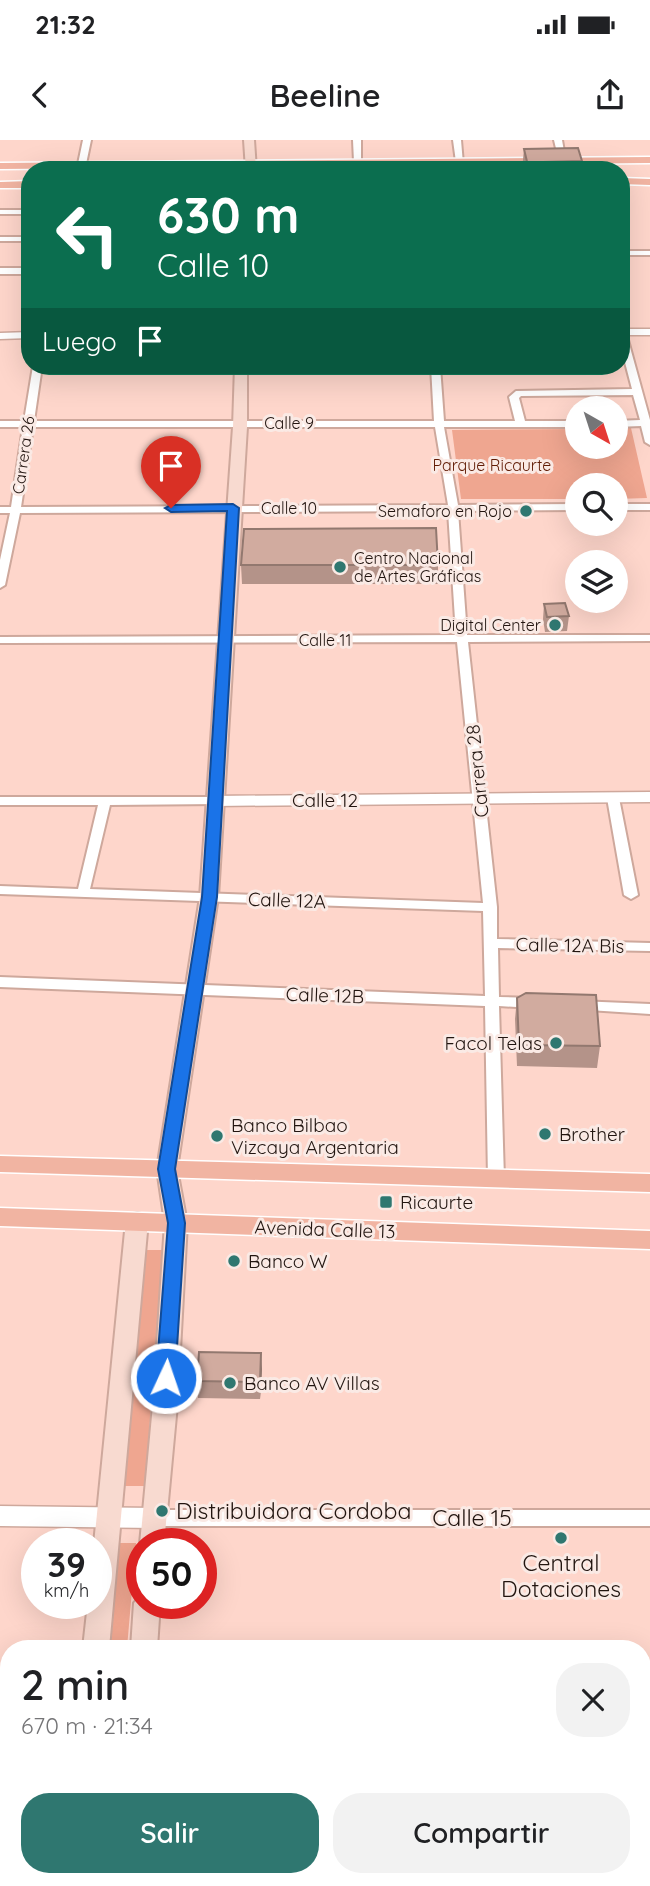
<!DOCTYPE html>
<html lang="es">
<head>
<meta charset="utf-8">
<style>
  body { margin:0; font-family:Quicksand,sans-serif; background:#f2f2f2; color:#202124; height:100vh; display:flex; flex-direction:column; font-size:26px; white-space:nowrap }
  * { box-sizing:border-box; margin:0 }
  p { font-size:23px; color:#757577 }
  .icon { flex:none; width:38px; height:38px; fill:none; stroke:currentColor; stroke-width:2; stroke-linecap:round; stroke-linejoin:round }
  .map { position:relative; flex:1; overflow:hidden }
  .details { position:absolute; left:0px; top:1500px; width:651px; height:247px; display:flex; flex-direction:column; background:#fff; border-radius:28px 28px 0 0; box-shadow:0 7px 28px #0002 }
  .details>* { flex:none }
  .banner { position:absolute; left:21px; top:21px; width:609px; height:214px; border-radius:28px; box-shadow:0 7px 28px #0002; background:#0b6e4f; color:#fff; overflow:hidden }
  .needle { width:46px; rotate:141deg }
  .tools { position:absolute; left:565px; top:256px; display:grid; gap:14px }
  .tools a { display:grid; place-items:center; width:63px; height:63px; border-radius:50%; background:#fff; box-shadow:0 7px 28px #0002; font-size:35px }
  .speed { position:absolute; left:21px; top:1388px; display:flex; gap:14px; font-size:35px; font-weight:700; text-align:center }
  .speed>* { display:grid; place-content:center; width:91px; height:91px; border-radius:50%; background:#fff; box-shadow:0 7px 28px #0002; line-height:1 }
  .speed small { font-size:18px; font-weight:400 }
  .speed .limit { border:10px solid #d22; background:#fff; color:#111 }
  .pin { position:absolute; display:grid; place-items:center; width:60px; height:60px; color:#fff; margin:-72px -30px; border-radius:50% 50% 50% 0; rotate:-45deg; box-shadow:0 0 7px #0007 }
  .pin .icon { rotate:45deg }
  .me { position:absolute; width:77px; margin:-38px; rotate:3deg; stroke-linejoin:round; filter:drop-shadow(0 0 5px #0008) }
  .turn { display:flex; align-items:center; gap:24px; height:147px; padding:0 21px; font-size:32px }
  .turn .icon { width:91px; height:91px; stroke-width:2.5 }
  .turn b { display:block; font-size:49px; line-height:60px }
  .then { display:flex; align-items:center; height:66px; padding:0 21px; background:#0003; gap:14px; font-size:26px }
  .round { display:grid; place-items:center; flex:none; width:74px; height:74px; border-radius:28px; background:#f2f2f2 }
  .summary { display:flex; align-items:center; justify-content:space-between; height:119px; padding:0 21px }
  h1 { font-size:42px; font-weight:600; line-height:52px }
  .primary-button { display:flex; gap:14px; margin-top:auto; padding:14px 21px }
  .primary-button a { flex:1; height:80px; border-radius:28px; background:#2f7770; color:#fff; font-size:28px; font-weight:600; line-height:80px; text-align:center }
  .primary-button a+a { background:#f2f2f2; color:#202124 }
  .status { display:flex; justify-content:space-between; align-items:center; height:49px; padding:0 35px; background:#fff; direction:ltr }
  .status svg { height:19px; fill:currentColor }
  header { display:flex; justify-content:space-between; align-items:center; height:91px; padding:0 21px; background:#fff; font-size:32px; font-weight:600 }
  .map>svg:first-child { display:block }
</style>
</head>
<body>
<div class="status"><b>21:32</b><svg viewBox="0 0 49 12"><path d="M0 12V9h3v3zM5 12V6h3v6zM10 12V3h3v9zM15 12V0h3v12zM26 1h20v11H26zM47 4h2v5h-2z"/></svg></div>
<header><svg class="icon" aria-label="back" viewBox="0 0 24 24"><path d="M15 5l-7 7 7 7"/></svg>Beeline<svg class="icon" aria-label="share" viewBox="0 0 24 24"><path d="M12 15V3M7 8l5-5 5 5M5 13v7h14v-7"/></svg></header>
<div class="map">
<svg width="650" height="1746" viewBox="0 0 650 1746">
  <rect width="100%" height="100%" fill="#fed6cb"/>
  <!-- green -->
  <path fill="#efa690" d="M616,288h15l16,70 -31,1v-14h-38l-1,14h-116l-9,-69 125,-1 1,17h38z
    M145,1110h18l-18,236h-20z
    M117,1403h19l-9,105h-19z"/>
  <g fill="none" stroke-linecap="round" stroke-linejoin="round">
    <!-- minor casing -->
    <g stroke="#cea89c" stroke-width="4">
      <path id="minor" d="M83,0h8l-5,24 -4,2 -4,-2z
        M353,0h8v24l-7,-2z
        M453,0h8l2,24 -7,-2z
        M554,0h8l4,23 -7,-2z
        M0,70h30v4h-30z
        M0,97h30v4h-30z
        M621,111h29v4h-29z
        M0,128h30v6h-30z
        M621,186l4,3 25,91v25l-5,-3 -4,-16 -25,1v-6l24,-1 -7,-25 -112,1 -2,2 6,23h53v6h-134l14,78 120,-1v6l-120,1 9,124h183v6l-182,1 29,265v32l153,4v8l-152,-3 1,49 35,1 7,5 -7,5 -35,-2 5,173 -3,4h-10l-3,-4 -3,-173 -485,-19v-10l485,19 -2,-85 -483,-17v-8l78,3 20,-84h-98v-8h215l4,1 2,3 -2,3 -109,1 -20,84 393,14 -26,-261 -457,1v-6l456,-2 -8,-124 -428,2 -15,72 -5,3v-28l10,-47h-10v-6h11l12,-80h-23v-6h24l9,-55h9l-8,55h400l-3,-55h9l4,55h71l-6,-24 7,-6 116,-2 -11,-42zM33,287h402l13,78 -427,2z
        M616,364h34v6h-34z
        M613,654l6,4 19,97 -7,4 -7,-4 -17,-97z
        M578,861l72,3v10l-77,-5 -2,-3 2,-3z
        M154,1370h496v16h-496l-6,-3 -3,-5 3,-5z"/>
    </g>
    <!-- tertiary casing -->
    <g stroke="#cea89c" stroke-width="3">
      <path id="tertiary" d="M621,189h29v6h-29z
        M30,192v6l-30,1v-6z
        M650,652v10l-435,4 -8,-5 8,-5z
        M0,1366l154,2 8,3 3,7 -3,7 -8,3 -154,-2z"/>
    </g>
    <!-- secondary casing -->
    <g stroke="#cea89c" stroke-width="4">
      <path id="secondary" d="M244,0h10l2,30h-10z
        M235,226h12v61l-29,470 -41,272 10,54 -10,182 -13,139h-22v4l-2,-4 13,-139 12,-182 -8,-54 43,-272 33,-470z
        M137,1073l8,2 3,6 -39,427h-26l5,-45h8v-59h-2l32,-323 3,-6z
        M142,1454v9h18l-3,45h-26l3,-45z
        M60,1738h28l-1,8h-28z
        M113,1738h28l-1,8h-28z"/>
    </g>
    <!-- primary casing -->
    <g stroke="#fff" stroke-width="3">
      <path id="primary" d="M650,17v6l-650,6v-6z
        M621,38l29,1v6l-29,-1z
        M30,41v7h-30v-6z
        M0,1016l650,18v18l-650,-20z
        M0,1068l650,23v18l-650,-23z"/>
    </g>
    <!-- minor -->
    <use href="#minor" fill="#fff" fill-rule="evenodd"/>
    <!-- tertiary -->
    <use href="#tertiary" fill="#fff" fill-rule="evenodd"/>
    <!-- secondary -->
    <use href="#secondary" fill="#f8dad0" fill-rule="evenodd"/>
    <!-- primary -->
    <use href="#primary" fill="#f1b4a2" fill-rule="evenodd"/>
  </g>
  <!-- wall -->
  <path fill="#b49389" d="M524,9l58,12 -1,9h-59z
    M241,425h197v19h-196z
    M544,464l25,12 -2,15 -22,1 -2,-13z
    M517,858l83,48 -3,22 -80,-2 -2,-47z
    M262,1229l-2,30 -62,-1 -1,-17z"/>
  <!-- shaded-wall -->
  <path fill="#92786f" d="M261,1213l1,16 -2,30v-17z"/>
  <!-- building -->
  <path fill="#d1ab9f" stroke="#92786f" stroke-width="2" d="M578,8l4,13 -38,1 2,8h-17l-5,-21z
    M436,388l2,37h-197l3,-36z
    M565,463l4,13 -22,1 -3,-13z
    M526,853l70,2 4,51 -81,-1 -2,-47z
    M199,1212l62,1 -1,29 -63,-1z"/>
  <!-- route -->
  <path fill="#1a73e8" stroke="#114b97" stroke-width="2" d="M233,364l6,4 -22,389 -42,272 10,54 -10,155 -2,5 -7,2 -7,-2 -3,-5 12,-155 -10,-54 44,-272 25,-386 -56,1 -6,-4 6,-3z"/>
  <!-- markers -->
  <g fill="#2f7770" stroke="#faeae5" stroke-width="2.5">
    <circle cx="526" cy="371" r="7"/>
    <circle cx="340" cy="427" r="7"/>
    <circle cx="555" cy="485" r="7"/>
    <circle cx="556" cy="903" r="7"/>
    <circle cx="545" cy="994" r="7"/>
    <circle cx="217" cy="996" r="7"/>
    <rect x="379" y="1055" width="14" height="14" rx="3.5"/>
    <circle cx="234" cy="1121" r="7"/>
    <circle cx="230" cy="1243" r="7"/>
    <circle cx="162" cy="1371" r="7"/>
    <circle cx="561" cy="1398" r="7"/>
  </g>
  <g text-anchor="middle" stroke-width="6" stroke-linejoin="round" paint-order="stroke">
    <!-- far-street labels -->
    <g font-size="16" fill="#221510" stroke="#faeae5">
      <text x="289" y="289">Calle 9</text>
      <text transform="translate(23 315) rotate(-82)" y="6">Carrera 26</text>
      <text x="289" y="374">Calle 10</text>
      <text x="325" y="506">Calle 11</text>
    </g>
    <!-- far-park labels -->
    <g font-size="16" fill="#611c05" stroke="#faeae5">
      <text x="492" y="331">Parque Ricaurte</text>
    </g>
    <!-- far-poi labels -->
    <g font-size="16" fill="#221510" stroke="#faeae5" text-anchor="end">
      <text x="512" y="377">Semaforo en Rojo</text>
      <text x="354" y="424" text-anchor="start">Centro Nacional<tspan x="354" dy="18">de Artes Gráficas</tspan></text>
      <text x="541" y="491">Digital Center</text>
    </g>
    <!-- street labels -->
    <g font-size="19" fill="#221510" stroke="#faeae5">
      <text transform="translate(477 631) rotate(-96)" y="7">Carrera 28</text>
      <text x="325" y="667">Calle 12</text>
      <text transform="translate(287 760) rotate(2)" y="7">Calle 12A</text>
      <text transform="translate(570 805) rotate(1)" y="7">Calle 12A Bis</text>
      <text transform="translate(325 855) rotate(2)" y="7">Calle 12B</text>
      <text transform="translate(325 1089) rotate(2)" y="7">Avenida Calle 13</text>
    </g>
    <!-- poi labels -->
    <g font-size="19" fill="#221510" stroke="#faeae5" text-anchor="start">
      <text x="542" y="910" text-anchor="end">Facol Telas</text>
      <text x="231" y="992">Banco Bilbao<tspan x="231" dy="22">Vizcaya Argentaria</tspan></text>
      <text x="559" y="1001">Brother</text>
      <text x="400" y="1069">Ricaurte</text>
      <text x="248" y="1128">Banco W</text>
      <text x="244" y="1250">Banco AV Villas</text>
    </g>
    <!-- near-poi labels -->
    <g font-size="23" fill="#221510" stroke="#faeae5" text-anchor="start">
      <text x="176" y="1379">Distribuidora Cordoba</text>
      <text x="561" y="1431" text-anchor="middle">Central<tspan x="561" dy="26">Dotaciones</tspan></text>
    </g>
    <!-- near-street labels -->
    <g font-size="23" fill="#221510" stroke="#faeae5">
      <text x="472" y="1386">Calle 15</text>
    </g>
  </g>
</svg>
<div class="tools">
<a><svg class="needle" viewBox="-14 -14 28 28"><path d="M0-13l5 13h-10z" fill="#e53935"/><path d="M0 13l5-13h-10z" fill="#757577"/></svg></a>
<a><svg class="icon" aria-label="search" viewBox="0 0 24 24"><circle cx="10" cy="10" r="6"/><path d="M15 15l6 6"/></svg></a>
<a><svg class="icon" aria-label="layers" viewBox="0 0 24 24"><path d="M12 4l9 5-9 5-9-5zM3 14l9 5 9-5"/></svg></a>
</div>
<div class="speed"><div>39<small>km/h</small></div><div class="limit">50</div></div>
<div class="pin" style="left:171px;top:368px;background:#d93025"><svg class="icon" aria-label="arrive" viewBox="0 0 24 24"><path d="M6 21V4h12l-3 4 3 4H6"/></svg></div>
<svg class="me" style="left:166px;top:1238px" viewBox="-20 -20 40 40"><circle r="17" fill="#1a73e8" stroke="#fff" stroke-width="3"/><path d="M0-11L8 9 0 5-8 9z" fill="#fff"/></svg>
<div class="banner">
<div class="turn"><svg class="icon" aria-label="left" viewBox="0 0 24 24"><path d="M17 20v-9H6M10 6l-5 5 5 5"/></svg><div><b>630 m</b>Calle 10</div></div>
<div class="then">Luego<svg class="icon" aria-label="arrive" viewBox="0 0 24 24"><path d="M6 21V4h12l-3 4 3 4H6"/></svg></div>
</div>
<section class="details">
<div class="summary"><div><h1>2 min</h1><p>670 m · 21:34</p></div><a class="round"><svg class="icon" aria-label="close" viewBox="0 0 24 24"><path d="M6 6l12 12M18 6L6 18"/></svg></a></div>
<div class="primary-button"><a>Salir</a><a>Compartir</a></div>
</section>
</div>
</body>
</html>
